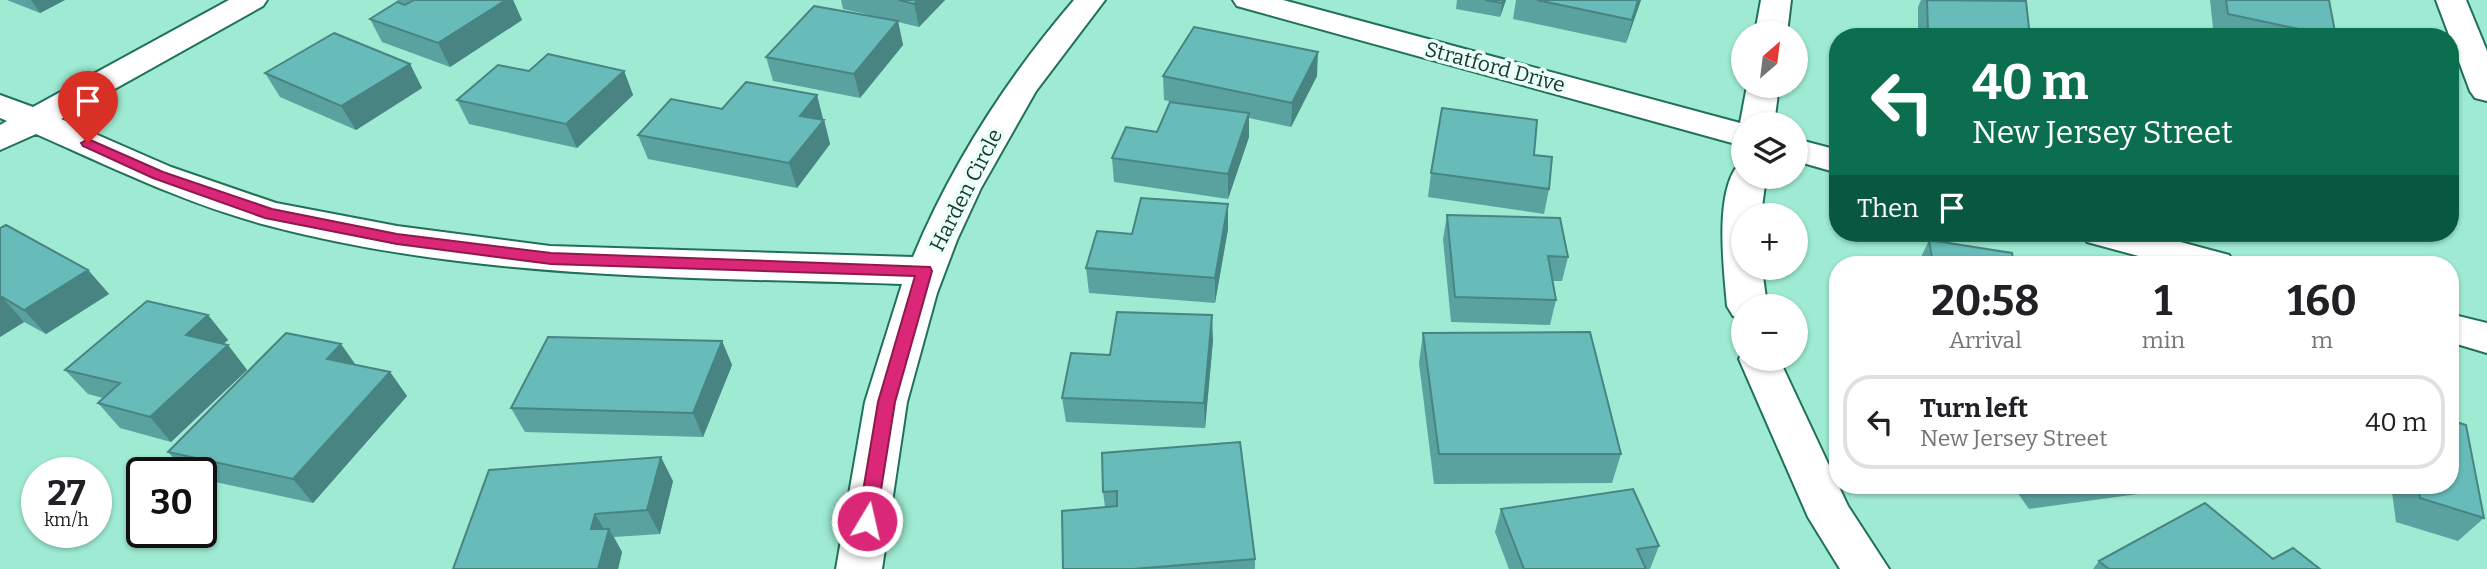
<!DOCTYPE html>
<html lang="en">
<head>
<meta charset="utf-8">
<style>
  body { margin:0; font-family:Bitter,serif; background:#f2f2f2; color:#202124; height:100vh; display:flex; flex-direction:column; font-size:26px; white-space:nowrap }
  * { box-sizing:border-box; margin:0 }
  p { font-size:23px; color:#757577 }
  .icon { flex:none; width:38px; height:38px; fill:none; stroke:currentColor; stroke-width:2; stroke-linecap:round; stroke-linejoin:round }
  .map { position:relative; flex:1; overflow:hidden }
  .sheet { position:absolute; left:1829px; top:256px; width:630px; height:238px; display:flex; flex-direction:column; background:#fff; border-radius:28px; box-shadow:0 2px 5px #0004 }
  .sheet>* { flex:none }
  .top-card { position:absolute; left:1829px; top:28px; width:630px; height:214px; border-radius:28px; box-shadow:0 2px 5px #0004; background:#0b6e4f; color:#fff; overflow:hidden }
  .needle { width:46px; rotate:28deg }
  .fabs { position:absolute; left:1731px; top:21px; display:grid; gap:14px }
  .fabs a { display:grid; place-items:center; width:77px; height:77px; border-radius:50%; background:#fff; box-shadow:0 2px 5px #0004; font-size:35px }
  .speed { position:absolute; left:21px; top:457px; display:flex; gap:14px; font-size:35px; font-weight:700; text-align:center }
  .speed>* { display:grid; place-content:center; width:91px; height:91px; border-radius:50%; background:#fff; box-shadow:0 2px 5px #0004; line-height:1 }
  .speed small { font-size:18px; font-weight:400 }
  .speed .limit { border:4px solid #111; border-radius:10px; background:#fff; color:#111 }
  .pin { position:absolute; display:grid; place-items:center; width:60px; height:60px; color:#fff; margin:-72px -30px; border-radius:50% 50% 50% 0; rotate:-45deg; box-shadow:0 0 7px #0007 }
  .pin .icon { rotate:45deg }
  .me { position:absolute; width:77px; margin:-38px; rotate:9deg; stroke-linejoin:round; filter:drop-shadow(0 0 5px #0008) }
  .turn { display:flex; align-items:center; gap:24px; height:147px; padding:0 28px; font-size:32px }
  .turn .icon { width:91px; height:91px; stroke-width:2.5 }
  .turn b { display:block; font-size:49px; line-height:60px }
  .then { display:flex; align-items:center; height:66px; padding:0 28px; background:#0003; gap:14px; font-size:26px }
  .eta { display:flex; justify-content:space-evenly; align-items:center; height:119px; text-align:center }
  .eta b { font-size:42px; font-weight:700; line-height:49px }
  ul { padding:0; list-style:none }
  li { display:flex; align-items:center; gap:21px; height:94px; margin:0 14px 10px; padding:0 14px; border:4px solid #e0e0e0; border-radius:28px }
  li div { flex:1 }
  li b { display:block; font-size:26px }
  li em { font-style:normal }
  .map>svg:first-child { display:block }
</style>
</head>
<body>
<div class="map">
<svg width="2487" height="569" viewBox="0 0 2487 569">
  <rect width="100%" height="100%" fill="#9eead2"/>
  <g fill="none" stroke-linecap="round" stroke-linejoin="round">
    <!-- minor casing -->
    <g stroke="#20705c" stroke-width="4">
      <path id="minor" d="M229,0h38l-4,6 -202,113 110,48 105,36 121,23 153,20 363,11c39,-94 95,-180 161,-257h31l-69,91 -55,97 -24,52 -20,53 -30,109 -25,167h-46l29,-167 37,-118c-212,-7 -429,-4 -636,-59 -79,-21 -155,-58 -230,-91l-36,16v-25l7,-4 -7,-3v-23l33,12z
        M1233,0h50l457,123 7,-37h32l-5,38h-31v22l-506,-140z
        M1761,0h30l-4,33h-32z
        M2436,0h30l21,51v50l-12,-3 -5,-7z
        M1796,139l42,11v23l-42,-12z
        M1743,167v10h23l-5,38h-18v53h19l5,38h-24v13l-10,-3 -6,-10c-3,-36 -12,-105 8,-137z
        M2081,233h66l82,22 6,9h-67l-81,-22z
        M2450,314l37,9v30l-37,-11z
        M1743,351v8h36l69,147 41,63h-49l-32,-52 -69,-158z"/>
    </g>
    <!-- minor -->
    <use href="#minor" fill="#fff" fill-rule="evenodd"/>
  </g>
  <!-- wall -->
  <path fill="#59a29f" d="M7,0h58l-25,13z
    M397,0h116l9,20 -72,47 -68,-25 -12,-23 28,-16z
    M841,0h104l-26,27 -21,-5 5,23 -43,53 -87,-17 -7,-24 117,-39 -40,-9z
    M1457,0h49l-6,17 -44,-8z
    M1516,0h125l-15,43 -113,-24z
    M1921,0h101l8,37h-112v-30z
    M2210,0h119l7,37h-122z
    M410,64l12,24 -66,42 -76,-33 -15,-24z
    M529,71h95l9,24 -56,53 -108,-24 -12,-24z
    M1163,76h154l-26,51 -42,-9v19l-21,62 -114,-17 -2,-24 45,-26 20,-29 -13,-3z
    M817,95l6,24v1h1l6,24 -33,44 -149,-29 -10,-24 84,-26z
    M1534,155l15,34 -5,25 -116,-17 3,-24z
    M1228,204v25l-13,74 -126,-10 -3,-25 46,-34z
    M1447,215l121,42 -6,24h-10l4,19 -6,25 -99,-3 -8,-83z
    M0,228l88,42 21,24 -63,40 -22,-12 -24,15z
    M1929,240l85,24h-96z
    M208,315l20,25 -5,4 5,1 19,25 -76,72 -51,-14 -22,-25 5,-5 -15,-4 -23,-24z
    M1423,333l198,121 -9,29 -178,1 -15,-121z
    M1213,340l-8,88 -139,-6 -4,-24 48,-43z
    M722,341l10,24 -29,72 -178,-5 -14,-24z
    M356,365l34,7 17,24 -94,107 -112,-24v-7h-15l-18,-20z
    M1240,442l15,117v10h-192l42,-62 -2,-15z
    M673,481l-13,53 -46,3 8,15 -4,17h-165z
    M2012,485h147l-6,7 -124,17z
    M2367,485h83l34,33 -26,23 -62,-19 -4,-30z
    M1501,509l158,37 -9,23h-141l-14,-37z
    M2273,559l47,10h-227l6,-8z"/>
  <!-- shaded-wall -->
  <path fill="#488482" d="M31,0h34l-25,13z
    M506,0h7l9,20 -72,47 -12,-24z
    M918,0h27l-26,27 -5,-23z
    M1503,0h3l-6,17 2,-14z
    M1638,0h3l-15,43 6,-23z
    M898,21l5,24 -43,53 -6,-24z
    M1318,52l-1,24 -26,51 1,-24z
    M410,64l12,24 -66,42 -15,-24z
    M624,71l9,24 -56,53 -11,-24z
    M817,95l6,24 -16,21 -7,-24z
    M1249,113v24l-21,62v-25z
    M824,120l6,24 -33,44 -8,-25z
    M1228,204v25l-13,74v-25z
    M88,270l21,24 -63,40 -22,-24z
    M2,297l22,25 -24,15v-39z
    M208,315l20,25 -22,19 -20,-24z
    M1212,315l1,25 -8,88 -1,-25z
    M722,341l10,24 -29,72 -10,-24z
    M341,344l17,24 -31,-9z
    M228,345l19,25 -76,72 -21,-25z
    M390,372l17,24 -94,107 -20,-24z
    M661,457l12,24 -13,53 -13,-24z
    M595,514l12,20 2,-5 13,23 -4,17h-20l-7,-40z"/>
  <!-- building -->
  <path fill="#67bcb9" stroke="#488482" stroke-width="2" d="M414,0h92l-68,43 -68,-24 27,-17 8,3z
    M899,0h19l-4,4z
    M1485,0h18l-1,3z
    M1537,0h101l-6,20z
    M1927,0l99,1 4,36h-74l-28,-5z
    M2226,0h103l7,37 -108,-23z
    M814,6l84,15 -44,53 -88,-17z
    M1194,27l124,25 -26,51 -129,-27z
    M2234,32l24,5h-23z
    M334,33l76,31 -69,42 -76,-33z
    M548,54l76,17 -58,53 -109,-24 41,-35 31,6z
    M746,82l71,13 -17,21 24,4 -35,43 -151,-28 33,-36 51,10z
    M1170,102l79,11 -21,61 -116,-16 14,-31 31,5z
    M1442,108l95,12 -3,35 18,2 -3,32 -118,-16z
    M1141,198l87,6 -13,74 -129,-10 11,-37 35,3z
    M1447,215l113,3 8,39 -20,-1 8,44 -101,-3z
    M6,225l82,45 -64,40 -22,-13 -2,1v-70z
    M1929,240l83,13 2,11h-81z
    M147,301l61,14 -22,20 42,10 -78,72 -52,-14 22,-20 -55,-13z
    M1117,312l95,3 -8,88 -142,-5 9,-45 39,2z
    M1590,332l31,122h-182l-16,-121z
    M286,333l55,11 -14,15 63,13 -97,107 -125,-27z
    M548,337l174,4 -29,72 -182,-5z
    M2450,420l16,5 18,93 -64,-20 -2,-13h32z
    M1240,442l15,117 -122,10h-70l-1,-58 55,-5v-15l-14,1 -1,-39z
    M661,457l-14,53 -52,4 -4,15h18l-11,40h-145l36,-99z
    M1633,489l26,57 -22,3 9,20h-122l-23,-60z
    M2205,503l68,56 20,-11 27,21h-211l-10,-8z"/>
  <!-- route -->
  <path fill="#db2777" stroke="#8e194d" stroke-width="2" d="M88,139l75,33 109,37 125,25 154,19 379,14 2,4 -37,131 -19,119 -2,6h-14l-2,-6 20,-119 37,-126 -364,-12 -154,-20 -132,-26 -112,-40 -70,-32 -2,-3z"/>
  <g text-anchor="middle" stroke-width="7" stroke-linejoin="round" paint-order="stroke">
    <!-- street labels -->
    <g font-size="21" fill="#17372e" stroke="#e9fff7">
      <text transform="translate(1495 67) rotate(15)" y="7">Stratford Drive</text>
      <text transform="translate(966 190) rotate(-63)" y="7">Harden Circle</text>
    </g>
  </g>
</svg>
<div class="fabs">
<a><svg class="needle" viewBox="-14 -14 28 28"><path d="M0-13l5 13h-10z" fill="#e53935"/><path d="M0 13l5-13h-10z" fill="#757577"/></svg></a>
<a><svg class="icon" aria-label="layers" viewBox="0 0 24 24"><path d="M12 4l9 5-9 5-9-5zM3 14l9 5 9-5"/></svg></a>
<a>+</a>
<a>−</a>
</div>
<div class="speed"><div>27<small>km/h</small></div><div class="limit">30</div></div>
<div class="pin" style="left:88px;top:143px;background:#d93025"><svg class="icon" aria-label="arrive" viewBox="0 0 24 24"><path d="M6 21V4h12l-3 4 3 4H6"/></svg></div>
<svg class="me" style="left:867px;top:521px" viewBox="-20 -20 40 40"><circle r="17" fill="#db2777" stroke="#fff" stroke-width="3"/><path d="M0-11L8 9 0 5-8 9z" fill="#fff"/></svg>
<div class="top-card">
<div class="turn"><svg class="icon" aria-label="left" viewBox="0 0 24 24"><path d="M17 20v-9H6M10 6l-5 5 5 5"/></svg><div><b>40 m</b>New Jersey Street</div></div>
<div class="then">Then<svg class="icon" aria-label="arrive" viewBox="0 0 24 24"><path d="M6 21V4h12l-3 4 3 4H6"/></svg></div>
</div>
<section class="sheet">
<div class="eta">
<div><b>20:58</b><p>Arrival</p></div>
<div><b>1</b><p>min</p></div>
<div><b>160</b><p>m</p></div>
</div>
<ul>
<li><svg class="icon" aria-label="left" viewBox="0 0 24 24"><path d="M17 20v-9H6M10 6l-5 5 5 5"/></svg><div><b>Turn left</b><p>New Jersey Street</p></div><em>40 m</em></li>
</ul>
</section>
</div>
</body>
</html>
